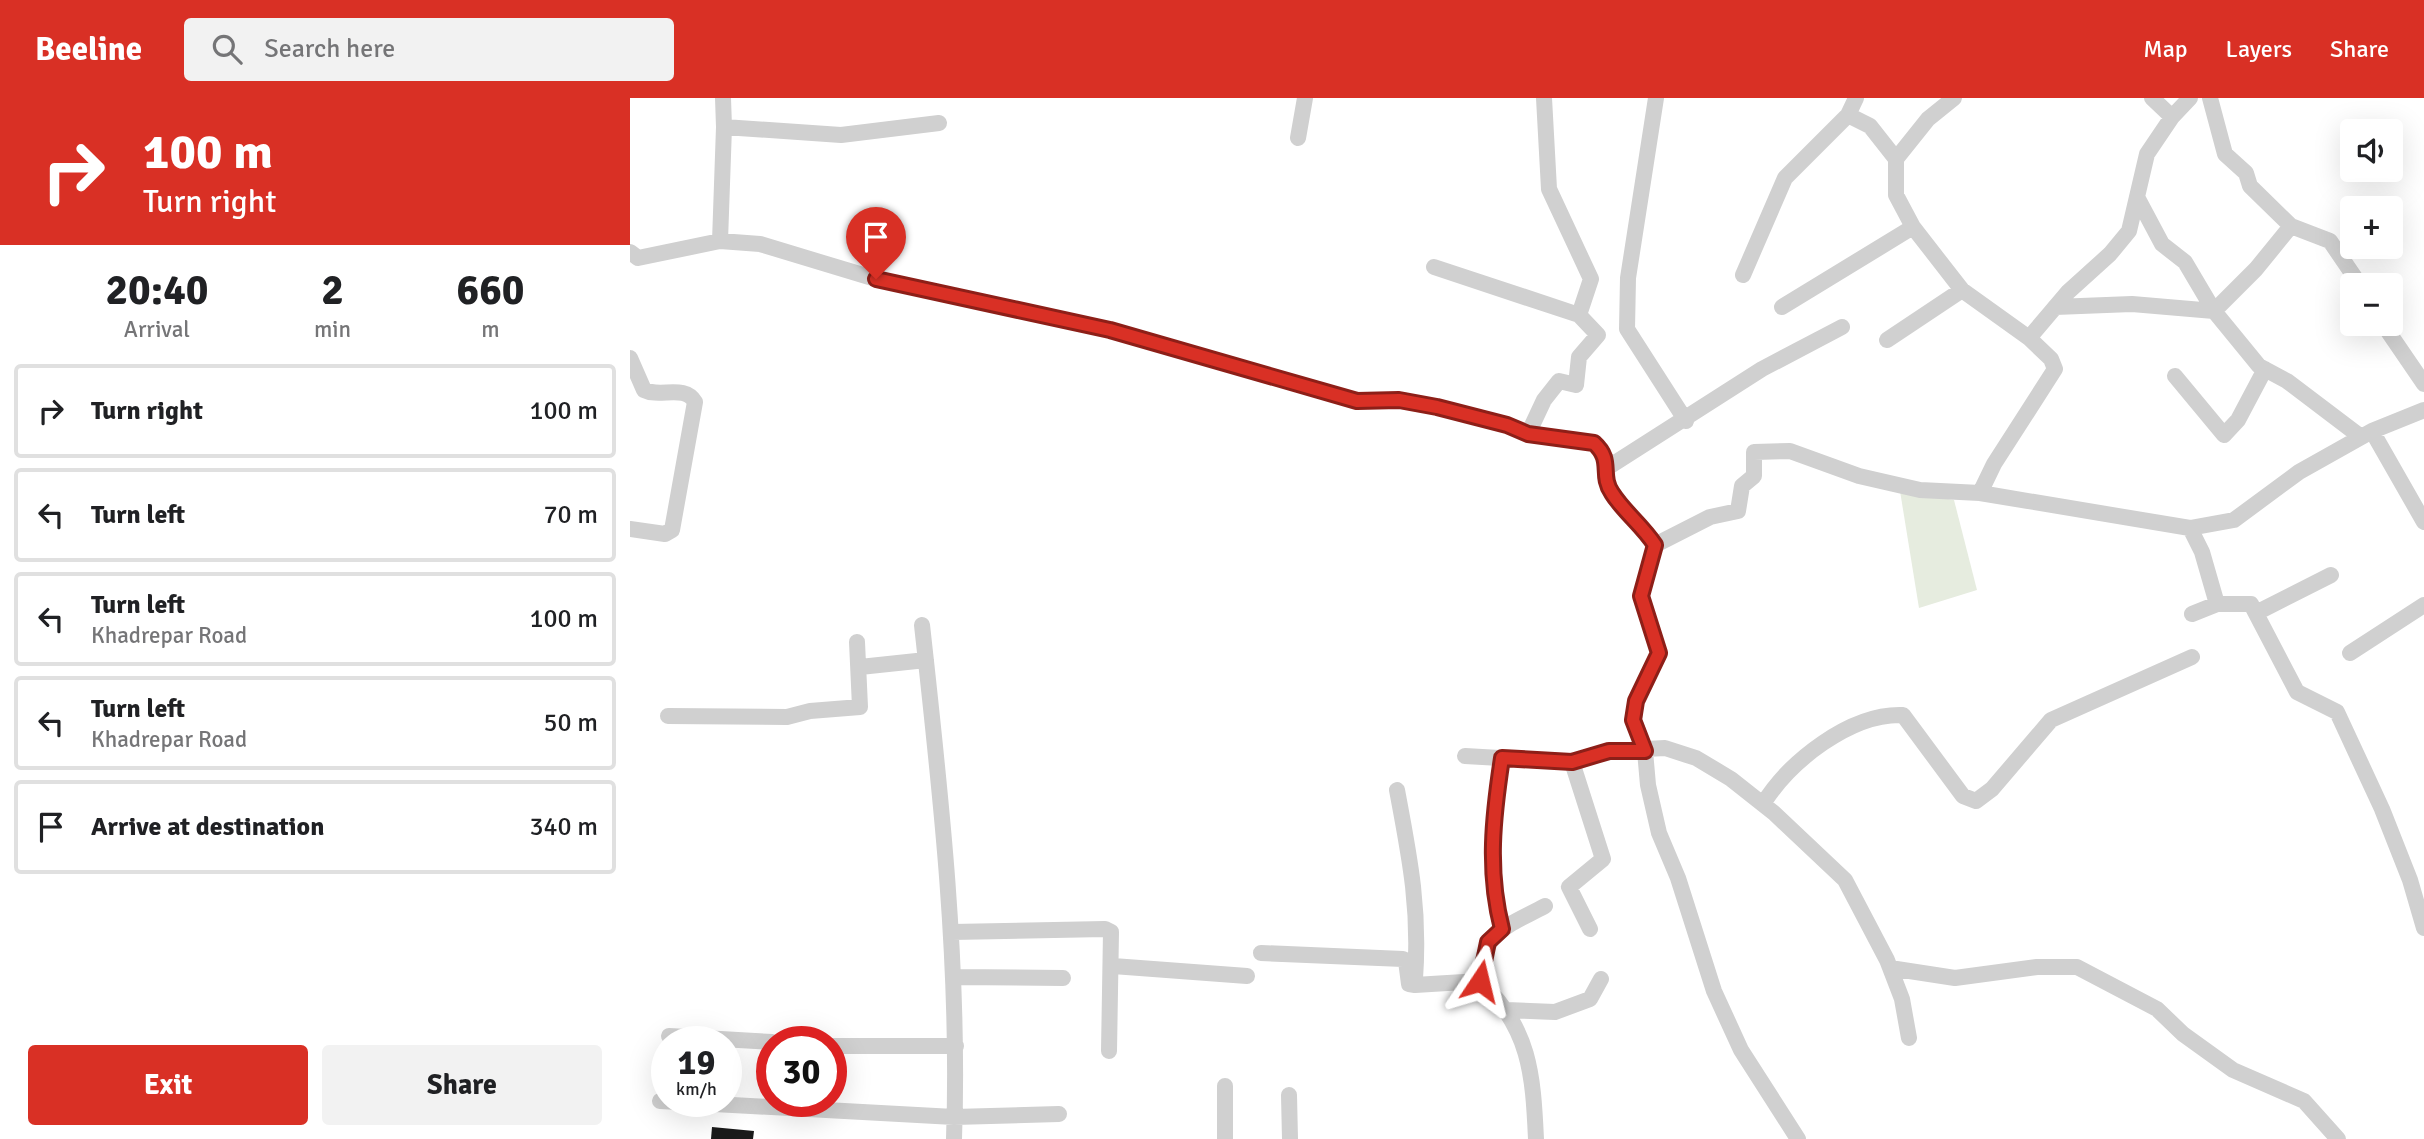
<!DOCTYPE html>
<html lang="en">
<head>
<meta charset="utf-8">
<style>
  body { margin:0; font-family:Signika,sans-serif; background:#f2f2f2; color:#202124; height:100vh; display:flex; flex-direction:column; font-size:26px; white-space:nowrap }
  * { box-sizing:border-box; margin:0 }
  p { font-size:23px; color:#757577 }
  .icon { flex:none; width:38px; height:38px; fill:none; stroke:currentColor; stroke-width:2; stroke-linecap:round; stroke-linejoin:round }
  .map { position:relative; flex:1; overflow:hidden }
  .drawer { display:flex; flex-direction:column; background:#fff; width:630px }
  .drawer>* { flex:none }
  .guide { background:#d93025; color:#fff; overflow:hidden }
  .fabs { position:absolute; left:1710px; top:21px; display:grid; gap:14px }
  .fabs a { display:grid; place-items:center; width:63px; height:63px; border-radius:7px; background:#fff; box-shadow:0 7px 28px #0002; font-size:35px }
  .speed { position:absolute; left:21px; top:928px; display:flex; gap:14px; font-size:35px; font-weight:700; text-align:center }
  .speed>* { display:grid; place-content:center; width:91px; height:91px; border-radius:50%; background:#fff; box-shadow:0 7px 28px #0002; line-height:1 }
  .speed small { font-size:18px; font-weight:400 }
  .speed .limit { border:10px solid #d22; background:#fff; color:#111 }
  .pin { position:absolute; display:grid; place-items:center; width:60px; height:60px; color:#fff; margin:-72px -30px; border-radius:50% 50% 50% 0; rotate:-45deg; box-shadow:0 0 7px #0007 }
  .pin .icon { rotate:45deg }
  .me { position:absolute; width:77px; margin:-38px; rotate:10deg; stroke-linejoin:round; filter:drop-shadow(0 0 5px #0008) }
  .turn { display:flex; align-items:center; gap:24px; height:147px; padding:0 28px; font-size:32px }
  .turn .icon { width:91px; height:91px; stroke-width:2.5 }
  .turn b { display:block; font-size:49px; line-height:60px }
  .eta { display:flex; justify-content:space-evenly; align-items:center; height:119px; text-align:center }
  .eta b { font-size:42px; font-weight:800; line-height:49px }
  .button { display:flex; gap:14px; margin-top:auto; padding:14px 28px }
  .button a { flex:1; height:80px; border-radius:7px; background:#d93025; color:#fff; font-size:28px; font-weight:800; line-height:80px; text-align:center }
  .button a+a { background:#f2f2f2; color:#202124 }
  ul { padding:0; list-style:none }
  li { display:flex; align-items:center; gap:21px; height:94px; margin:0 14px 10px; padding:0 14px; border:4px solid #e0e0e0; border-radius:7px }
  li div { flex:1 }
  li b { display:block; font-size:26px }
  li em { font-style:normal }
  header { display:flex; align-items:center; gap:42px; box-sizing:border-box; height:98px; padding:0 35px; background:#d93025; color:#fff }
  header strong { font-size:33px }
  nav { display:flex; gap:38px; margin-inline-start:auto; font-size:24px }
  .search { width:490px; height:63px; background:#f2f2f2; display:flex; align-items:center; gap:18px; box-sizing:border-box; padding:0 24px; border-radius:7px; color:#757577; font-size:26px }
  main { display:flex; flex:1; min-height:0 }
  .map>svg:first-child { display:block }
</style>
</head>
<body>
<header>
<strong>Beeline</strong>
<div class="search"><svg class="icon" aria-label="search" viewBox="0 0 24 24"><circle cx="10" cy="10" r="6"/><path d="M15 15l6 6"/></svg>Search here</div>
<nav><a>Map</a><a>Layers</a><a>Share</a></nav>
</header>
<main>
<section class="drawer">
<div class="guide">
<div class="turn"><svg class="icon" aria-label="right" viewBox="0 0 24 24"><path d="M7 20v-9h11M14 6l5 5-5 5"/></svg><div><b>100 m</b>Turn right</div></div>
</div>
<div class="eta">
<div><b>20:40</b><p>Arrival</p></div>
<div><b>2</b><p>min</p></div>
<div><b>660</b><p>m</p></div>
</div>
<ul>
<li><svg class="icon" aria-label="right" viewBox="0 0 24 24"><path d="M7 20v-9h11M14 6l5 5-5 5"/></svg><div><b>Turn right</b></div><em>100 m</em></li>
<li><svg class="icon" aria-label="left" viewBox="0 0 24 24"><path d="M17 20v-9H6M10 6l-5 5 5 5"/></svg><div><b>Turn left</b></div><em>70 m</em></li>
<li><svg class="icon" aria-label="left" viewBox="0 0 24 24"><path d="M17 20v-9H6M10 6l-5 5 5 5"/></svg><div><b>Turn left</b><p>Khadrepar Road</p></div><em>100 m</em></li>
<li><svg class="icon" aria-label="left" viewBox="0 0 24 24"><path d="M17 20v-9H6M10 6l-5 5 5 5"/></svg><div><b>Turn left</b><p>Khadrepar Road</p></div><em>50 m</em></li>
<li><svg class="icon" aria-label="arrive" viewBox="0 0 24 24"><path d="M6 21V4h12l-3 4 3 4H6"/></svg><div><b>Arrive at destination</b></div><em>340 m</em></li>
</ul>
<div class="button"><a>Exit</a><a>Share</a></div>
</section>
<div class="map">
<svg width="1794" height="1041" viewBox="0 0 1794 1041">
  <rect width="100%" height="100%" fill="#fff"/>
  <!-- green -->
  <path fill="#e6ecdf" d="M1270,393l54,9 23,90 -58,18z"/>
  <!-- building -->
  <path fill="#1a1a1a" d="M82,1029l42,4 -1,8h-42z"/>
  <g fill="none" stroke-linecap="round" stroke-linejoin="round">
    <!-- minor -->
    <path stroke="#d0d0d0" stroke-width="16" d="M93,0l1,29 117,8 98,-12
      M1026,0l-28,180 -1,51 59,92
      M1324,0l-26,21 -32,40v36l17,32 49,63 67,48
      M1522,0l20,19
      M1580,0l15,56 21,19 4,13 41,40 39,15 30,44
      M1218,17l22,11 26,33
      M668,40l7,-40
      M1507,99l25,47 23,18 29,49 42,-42 35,-43
      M90,143l4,-114
      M0,154l8,6 82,-17 40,3 116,35 234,51 247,71 42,-1 38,7 70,18 21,9 66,9 13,17c1,12 -2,22 4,33 11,17 31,32 44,52
      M804,169l145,48 12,-36 -42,-90 -5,-91
      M1113,177l42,-97 63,-63 8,-17
      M1152,209l131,-80
      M1425,209l77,-3 82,7 45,55 28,15 74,56
      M1753,226l41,60
      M1257,242l75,-50
      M0,260l14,32c16,8 41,-6 51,12l-23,128 -7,4 -35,-5
      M1545,278l49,59 14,-15 27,-51
      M1742,333l52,91
      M898,336l16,-34 15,-19 17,4 3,-28 19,-22 -19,-20
      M977,370l155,-99 80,-42
      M1350,395l14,-29 61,-95 -4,-10 -22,-21 39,-46 42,-38 19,-23 18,-77 25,-37 18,-19
      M1560,430l12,24 15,52
      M1628,514l73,-37
      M1562,516l25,-10h34l46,88 40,20 45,97 28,71 14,48
      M292,527c19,171 38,342 32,514
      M1720,555l74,-48
      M230,569l66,-7
      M38,618l119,1 23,-6 50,-4 -3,-65
      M835,658l107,6 37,-11 56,-3 31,10 35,21 43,34 71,67 42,80 15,39 7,39
      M872,660c-9,59 -15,113 0,171
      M942,664l31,97 -34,28 21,42
      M767,692c13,69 23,119 18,189
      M1133,706c26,-42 87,-91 140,-89l60,81 13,5 16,-12 59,-69 141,-63
      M322,834l153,-3 6,3 -2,119
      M631,855l142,6 3,2 3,23 6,1 65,-4
      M483,868l134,10
      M1260,870l65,10 82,-11h40l80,42 26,25 50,36 71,31 34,38
      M323,879l110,1
      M876,912l49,2 35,-13 11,-20
      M39,938l103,6
      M201,948h125
      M595,988v53
      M659,997l1,44
      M30,1003l294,16 105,-3
      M906,1041c-3,-65 -6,-111 -56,-158 2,-50 26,-54 65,-75
      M1168,1041l-57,-89 -27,-59 -36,-113 -19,-45 -11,-48 -3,-34 -11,-31 2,-19 23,-48 -18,-57 14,-51 55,-28 28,-6 4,-25 12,-10v-24l36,-1 69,25 61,14 60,3 210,35 44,-8 65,-48 73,-41 52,-21"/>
  </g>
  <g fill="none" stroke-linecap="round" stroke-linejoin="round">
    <!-- route casing -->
    <g stroke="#8d1f18" stroke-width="18">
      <path id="route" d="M246,181l234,51 247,71 42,-1 38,7 70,18 21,9 66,9c20,18 5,31 18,50 11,18 30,32 43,52l-14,51 18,57 -23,48 -3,19 12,31h-36l-37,11 -70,-4c-9,59 -15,113 0,171l-14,13 -8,39"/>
    </g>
    <!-- route -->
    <use href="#route" stroke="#d93025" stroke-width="12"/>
  </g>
</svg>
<div class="fabs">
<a><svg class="icon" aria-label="sound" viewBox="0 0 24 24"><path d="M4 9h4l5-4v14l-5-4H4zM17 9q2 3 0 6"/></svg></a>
<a>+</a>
<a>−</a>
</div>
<div class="speed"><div>19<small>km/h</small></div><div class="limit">30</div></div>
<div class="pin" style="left:246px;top:181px;background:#d93025"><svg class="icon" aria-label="arrive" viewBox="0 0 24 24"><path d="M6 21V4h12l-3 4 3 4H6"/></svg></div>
<svg class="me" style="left:850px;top:883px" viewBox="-20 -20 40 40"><path d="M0-17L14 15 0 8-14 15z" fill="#d93025" stroke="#fff" stroke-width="4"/></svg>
</div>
</main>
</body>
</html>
